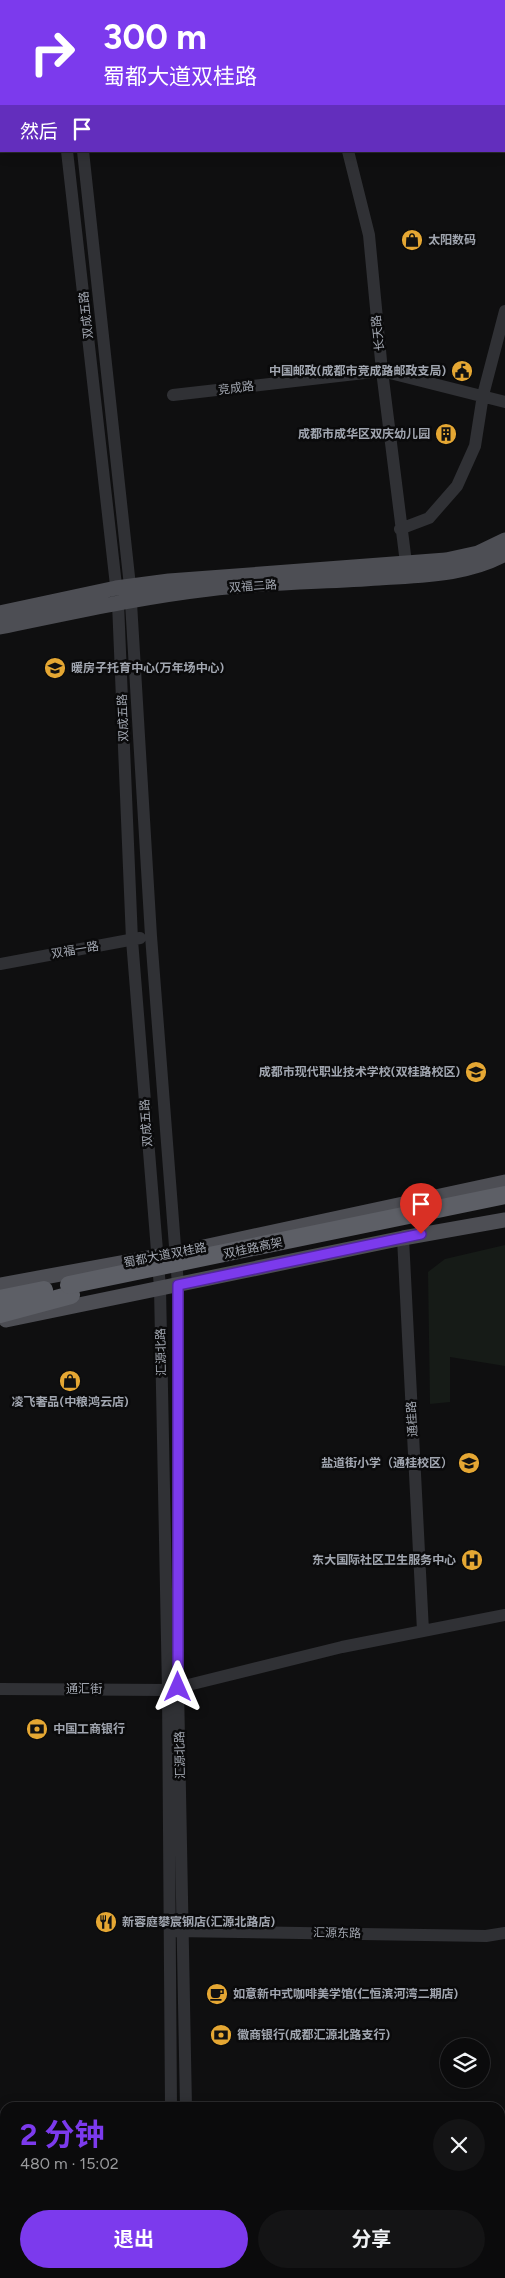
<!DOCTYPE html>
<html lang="zh">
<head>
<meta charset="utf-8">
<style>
  body { margin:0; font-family:Figtree,"Noto Sans SC",sans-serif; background:#141415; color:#f1f3f6; height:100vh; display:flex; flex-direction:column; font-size:19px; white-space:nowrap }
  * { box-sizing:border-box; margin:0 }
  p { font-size:16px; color:#9a9b9d }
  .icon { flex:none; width:28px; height:28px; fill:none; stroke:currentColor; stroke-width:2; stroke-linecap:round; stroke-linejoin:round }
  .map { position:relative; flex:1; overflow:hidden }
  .side { position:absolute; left:0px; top:2102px; width:505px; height:176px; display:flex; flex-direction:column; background:#0b0b0c; border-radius:15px 15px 0 0; box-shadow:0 2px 12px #0003,0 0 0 1px #2b2b2d }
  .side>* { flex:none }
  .hud { position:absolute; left:0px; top:0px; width:505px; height:152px; box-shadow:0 2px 12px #0003,0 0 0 1px #2b2b2d; background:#7c3aed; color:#fff; overflow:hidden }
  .controls { position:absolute; left:440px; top:2038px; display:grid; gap:10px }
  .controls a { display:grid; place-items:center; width:50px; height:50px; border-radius:50%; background:#0b0b0c; box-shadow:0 2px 12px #0003,0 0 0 1px #2b2b2d; font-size:25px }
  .pin { position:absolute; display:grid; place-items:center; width:42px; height:42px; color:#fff; margin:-51px -21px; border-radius:50% 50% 50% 0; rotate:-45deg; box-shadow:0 0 5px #0007 }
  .pin .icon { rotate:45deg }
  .me { position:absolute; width:55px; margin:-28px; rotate:0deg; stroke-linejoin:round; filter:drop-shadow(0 0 4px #0008) }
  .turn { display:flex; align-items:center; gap:18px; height:105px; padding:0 20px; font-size:22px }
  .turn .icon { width:65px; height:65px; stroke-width:2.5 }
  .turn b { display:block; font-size:35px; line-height:42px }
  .then { display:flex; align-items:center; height:48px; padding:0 20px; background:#0003; gap:10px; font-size:19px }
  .round { display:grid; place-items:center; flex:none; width:52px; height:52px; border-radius:26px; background:#141415 }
  .headline { display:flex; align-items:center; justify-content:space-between; height:85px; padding:0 20px }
  h1 { font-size:30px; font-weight:700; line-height:38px; color:#7c3aed }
  .action { display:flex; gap:10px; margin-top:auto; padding:10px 20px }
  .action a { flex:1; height:58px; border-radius:30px; background:#7c3aed; color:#fff; font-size:20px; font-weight:700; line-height:58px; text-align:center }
  .action a+a { background:#141415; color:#f1f3f6 }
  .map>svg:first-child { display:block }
</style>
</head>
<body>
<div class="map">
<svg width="505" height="2278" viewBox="0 0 505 2278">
  <rect width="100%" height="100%" fill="#0f0f10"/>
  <!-- green -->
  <path fill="#161b17" d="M505,1245v121l-55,-9v45l-20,2 -2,-132 17,-13z"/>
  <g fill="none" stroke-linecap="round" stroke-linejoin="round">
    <!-- minor -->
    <path stroke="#303135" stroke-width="12" d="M41,0v1
      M58,0l1,1
      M298,0v1
      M504,125l1,5
      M67,151l51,452 14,337 28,348 8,402 3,418
      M83,151l47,435 21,350 27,349v402l8,421
      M348,151l21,84 13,136 25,200
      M173,395l209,-24 123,31
      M400,529l29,-11 28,-32 18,-40 8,-51 22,-84
      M0,964l140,-26
      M403,1238l20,393
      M0,1689l168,1 174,-43 163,-32
      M175,1931l311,5 19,-3
      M0,2176h5
      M500,2230h5
      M176,2274v4
      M191,2274l1,4"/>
    <!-- major -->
    <path stroke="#4d4e54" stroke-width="15" d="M0,613l116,-25 53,-7 277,-21 32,-7 27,-13
      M0,627c69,-14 139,-30 209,-38 56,-7 114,-7 170,-11 43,-3 88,-3 126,-24
      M0,1285l176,-32 329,-71
      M6,1320l397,-82 102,-18"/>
    <!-- highway -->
    <path stroke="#5d5f66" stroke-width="18" d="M0,1299l44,-9
      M0,1314l71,-19"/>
    <!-- highway-bridge -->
    <path stroke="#5d5f66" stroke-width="18" d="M69,1285l436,-90"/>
  </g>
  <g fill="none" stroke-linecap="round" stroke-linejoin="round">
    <!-- route casing -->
    <g stroke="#51269a" stroke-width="12">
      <path id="route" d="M178,1687v-402l243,-51"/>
    </g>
    <!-- route -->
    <use href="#route" stroke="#7c3aed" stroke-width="9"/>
  </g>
  <!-- icons -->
  <defs>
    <g id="shop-disc" transform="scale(1.125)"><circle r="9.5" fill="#e5a733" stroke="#0a0a0b"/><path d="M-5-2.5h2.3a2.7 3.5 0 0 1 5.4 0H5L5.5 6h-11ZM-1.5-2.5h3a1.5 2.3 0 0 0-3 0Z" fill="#111"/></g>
    <g id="civic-disc" transform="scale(1.125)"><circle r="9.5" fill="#e5a733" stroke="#0a0a0b"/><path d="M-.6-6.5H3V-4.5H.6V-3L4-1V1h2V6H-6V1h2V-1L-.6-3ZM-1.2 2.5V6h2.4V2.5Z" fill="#111"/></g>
    <g id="building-disc" transform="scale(1.125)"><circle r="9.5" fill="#e5a733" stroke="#0a0a0b"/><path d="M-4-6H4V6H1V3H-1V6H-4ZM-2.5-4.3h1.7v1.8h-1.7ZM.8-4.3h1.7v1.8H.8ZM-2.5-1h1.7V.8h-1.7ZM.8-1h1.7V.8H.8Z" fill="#111"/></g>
    <g id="school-disc" transform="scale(1.125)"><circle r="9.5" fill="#e5a733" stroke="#0a0a0b"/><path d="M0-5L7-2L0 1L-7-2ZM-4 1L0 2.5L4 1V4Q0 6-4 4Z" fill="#111"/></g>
    <g id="hospital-disc" transform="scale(1.125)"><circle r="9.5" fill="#e5a733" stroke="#0a0a0b"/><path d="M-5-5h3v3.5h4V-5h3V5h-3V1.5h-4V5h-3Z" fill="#111"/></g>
    <g id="bank-disc" transform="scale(1.125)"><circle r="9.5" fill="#e5a733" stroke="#0a0a0b"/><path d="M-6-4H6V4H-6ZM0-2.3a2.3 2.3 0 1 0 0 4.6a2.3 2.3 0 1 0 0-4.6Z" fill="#111"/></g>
    <g id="restaurant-disc" transform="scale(1.125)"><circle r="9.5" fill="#e5a733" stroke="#0a0a0b"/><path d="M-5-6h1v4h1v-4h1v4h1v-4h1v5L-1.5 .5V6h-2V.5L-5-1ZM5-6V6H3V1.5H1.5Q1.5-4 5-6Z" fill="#111"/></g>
    <g id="cafe-disc" transform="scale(1.125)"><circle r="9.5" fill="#e5a733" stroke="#0a0a0b"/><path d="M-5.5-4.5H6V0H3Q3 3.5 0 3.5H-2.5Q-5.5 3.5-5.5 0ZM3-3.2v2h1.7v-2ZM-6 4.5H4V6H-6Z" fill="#111"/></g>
  </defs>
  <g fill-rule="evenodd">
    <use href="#shop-disc" x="412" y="240"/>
    <use href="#civic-disc" x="462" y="371"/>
    <use href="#building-disc" x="446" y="434"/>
    <use href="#school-disc" x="55" y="668"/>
    <use href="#school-disc" x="476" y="1072"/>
    <use href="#shop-disc" x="70" y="1381"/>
    <use href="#school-disc" x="469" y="1463"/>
    <use href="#hospital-disc" x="472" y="1560"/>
    <use href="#bank-disc" x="37" y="1729"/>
    <use href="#restaurant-disc" x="106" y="1922"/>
    <use href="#cafe-disc" x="217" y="1994"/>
    <use href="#bank-disc" x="221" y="2035"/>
  </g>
  <g text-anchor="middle" stroke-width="5" stroke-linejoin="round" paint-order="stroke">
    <!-- poi labels -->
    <g font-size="12" font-weight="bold" fill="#a1a6b0" stroke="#0a0a0b" text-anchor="start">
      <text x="428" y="244">太阳数码</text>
      <text x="446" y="375" text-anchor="end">中国邮政(成都市竞成路邮政支局)</text>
      <text x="430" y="438" text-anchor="end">成都市成华区双庆幼儿园</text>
      <text x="71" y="672">暖房子托育中心(万年场中心)</text>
      <text x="460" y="1076" text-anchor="end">成都市现代职业技术学校(双桂路校区)</text>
      <text x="70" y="1406" text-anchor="middle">凌飞奢品(中粮鸿云店)</text>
      <text x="453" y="1467" text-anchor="end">盐道街小学（通桂校区）</text>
      <text x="456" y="1564" text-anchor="end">东大国际社区卫生服务中心</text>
      <text x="53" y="1733">中国工商银行</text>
      <text x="122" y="1926">新蓉庭攀宸钢店(汇源北路店)</text>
      <text x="233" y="1998">如意新中式咖啡美学馆(仁恒滨河湾二期店)</text>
      <text x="237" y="2039">徽商银行(成都汇源北路支行)</text>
    </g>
    <!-- street labels -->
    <g font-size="12" fill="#a1a6b0" stroke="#0a0a0b">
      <text transform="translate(86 315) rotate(-96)" y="4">双成五路</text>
      <text transform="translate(378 333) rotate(-96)" y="4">长天路</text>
      <text transform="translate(236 388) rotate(-7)" y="4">竞成路</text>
      <text transform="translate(253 586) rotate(-4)" y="4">双福二路</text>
      <text transform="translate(123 718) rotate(-92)" y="4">双成五路</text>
      <text transform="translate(75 950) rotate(-10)" y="4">双福一路</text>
      <text transform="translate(146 1123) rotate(-94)" y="4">双成五路</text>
      <text transform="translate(253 1248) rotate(-12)" y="4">双桂路高架</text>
      <text transform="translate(165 1255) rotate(-11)" y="4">蜀都大道双桂路</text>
      <text transform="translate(161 1352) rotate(-91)" y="4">汇源北路</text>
      <text transform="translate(412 1419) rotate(-93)" y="4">通桂路</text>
      <text x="84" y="1693">通汇街</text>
      <text transform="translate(180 1755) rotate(-91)" y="4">汇源北路</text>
      <text transform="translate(337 1933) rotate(1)" y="4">汇源东路</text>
    </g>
  </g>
</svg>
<div class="controls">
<a><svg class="icon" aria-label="layers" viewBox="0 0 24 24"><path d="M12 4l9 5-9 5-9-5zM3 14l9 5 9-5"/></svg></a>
</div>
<div class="pin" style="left:421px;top:1234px;background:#d93025"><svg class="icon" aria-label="arrive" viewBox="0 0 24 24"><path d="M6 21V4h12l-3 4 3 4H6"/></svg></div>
<svg class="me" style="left:178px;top:1687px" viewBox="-20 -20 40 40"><path d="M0-17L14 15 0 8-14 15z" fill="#7c3aed" stroke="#fff" stroke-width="4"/></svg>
<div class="hud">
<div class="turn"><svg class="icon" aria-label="right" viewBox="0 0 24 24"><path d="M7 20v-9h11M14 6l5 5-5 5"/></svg><div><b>300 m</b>蜀都大道双桂路</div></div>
<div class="then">然后<svg class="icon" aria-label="arrive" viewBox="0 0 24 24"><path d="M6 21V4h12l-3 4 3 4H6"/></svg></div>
</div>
<section class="side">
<div class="headline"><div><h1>2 分钟</h1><p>480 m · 15:02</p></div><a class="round"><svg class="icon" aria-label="close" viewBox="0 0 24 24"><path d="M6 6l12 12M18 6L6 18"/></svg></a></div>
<div class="action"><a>退出</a><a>分享</a></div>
</section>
</div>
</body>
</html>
